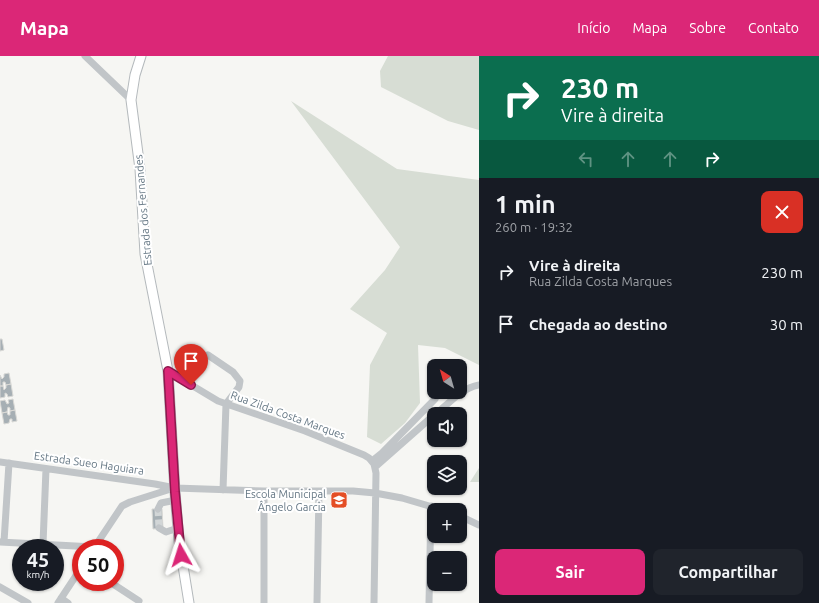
<!DOCTYPE html>
<html lang="pt">
<head>
<meta charset="utf-8">
<style>
  body { margin:0; font-family:Ubuntu,sans-serif; background:#20242c; color:#f1f3f6; height:100vh; display:flex; flex-direction:column; font-size:15px; white-space:nowrap }
  * { box-sizing:border-box; margin:0 }
  p { font-size:13px; color:#9ea1a6 }
  .icon { flex:none; width:22px; height:22px; fill:none; stroke:currentColor; stroke-width:2; stroke-linecap:round; stroke-linejoin:round }
  .map { position:relative; flex:1; overflow:hidden }
  .details { display:flex; flex-direction:column; background:#171b24; width:340px }
  .details>* { flex:none }
  .banner { background:#0b6e4f; color:#fff; overflow:hidden }
  .needle { width:26px; rotate:323deg }
  .tools { position:absolute; left:427px; top:303px; display:grid; gap:8px }
  .tools a { display:grid; place-items:center; width:40px; height:40px; border-radius:8px; background:#171b24; box-shadow:0 1px 3px #0004; font-size:20px }
  .speed { position:absolute; left:12px; top:483px; display:flex; gap:8px; font-size:20px; font-weight:700; text-align:center }
  .speed>* { display:grid; place-content:center; width:52px; height:52px; border-radius:50%; background:#171b24; box-shadow:0 1px 3px #0004; line-height:1 }
  .speed small { font-size:10px; font-weight:400 }
  .speed .limit { border:6px solid #d22; background:#fff; color:#111 }
  .pin { position:absolute; display:grid; place-items:center; width:34px; height:34px; color:#fff; margin:-41px -17px; border-radius:50% 50% 50% 0; rotate:-45deg; box-shadow:0 0 4px #0007 }
  .pin .icon { rotate:45deg }
  .me { position:absolute; width:44px; margin:-22px; rotate:354deg; stroke-linejoin:round; filter:drop-shadow(0 0 3px #0008) }
  .turn { display:flex; align-items:center; gap:14px; height:84px; padding:0 16px; font-size:18px }
  .turn .icon { width:52px; height:52px; stroke-width:2.5 }
  .turn b { display:block; font-size:28px; line-height:34px }
  .lanes { display:flex; align-items:center; height:38px; padding:0 16px; background:#0003; justify-content:center; gap:20px; direction:ltr }
  .lanes .off { opacity:.35 }
  .round { display:grid; place-items:center; flex:none; width:42px; height:42px; border-radius:8px; background:#20242c }
  .overview { display:flex; align-items:center; justify-content:space-between; height:68px; padding:0 16px }
  h1 { font-size:24px; font-weight:700; line-height:30px }
  .cta { display:flex; gap:8px; margin-top:auto; padding:8px 16px }
  .cta a { flex:1; height:46px; border-radius:8px; background:#db2777; color:#fff; font-size:16px; font-weight:700; line-height:46px; text-align:center }
  .cta a+a { background:#20242c; color:#f1f3f6 }
  ul { padding:0; list-style:none }
  li { display:flex; align-items:center; gap:12px; height:52px; padding:0 16px }
  li div { flex:1 }
  li b { display:block; font-size:15px }
  li em { font-style:normal }
  header { display:flex; align-items:center; gap:24px; box-sizing:border-box; height:56px; padding:0 20px; background:#db2777; color:#fff }
  header strong { font-size:19px }
  nav { display:flex; gap:22px; margin-inline-start:auto; font-size:14px }
  main { display:flex; flex:1; min-height:0 }
  .map>svg:first-child { display:block }
</style>
</head>
<body>
<header>
<strong>Mapa</strong>
<nav><a>Início</a><a>Mapa</a><a>Sobre</a><a>Contato</a></nav>
</header>
<main>
<div class="map">
<svg width="479" height="547" viewBox="0 0 479 547">
  <rect width="100%" height="100%" fill="#f6f6f3"/>
  <!-- green -->
  <path fill="#d7ddd4" d="M388,0h91v74l-31,-9 -67,-34 -1,-16z
    M291,45l106,68 82,11v185l-34,-17 -27,-3 2,58 -15,20 -24,21 -14,-7 3,-72 17,-32 -37,-24 35,-39 15,-23z
    M479,412v14h-9z"/>
  <!-- building -->
  <path fill="#a6afb4" stroke="#d8d8d5" d="M0,283h2l2,11 -4,1z
    M9,317l2,11 -5,1 -1,-3h-2v4h-3v-11l2,4 2,-2v-3z
    M11,328l2,12 -5,1 -1,-3 -2,-1v4l-5,1v-12h3l1,4 2,-2v-3z
    M13,343l2,11 -5,1v-3l-2,-1 -1,5 -5,1 -2,-12 5,-1 2,4 2,-1 -1,-3z
    M15,354l2,11 -5,1v-3h-2l-1,4 -5,1 -2,-11 5,-1 1,3h2v-4z
    M152,453h10l1,19 -10,1z"/>
  <g fill="none" stroke-linecap="round" stroke-linejoin="round">
    <!-- minor-tunnel -->
    <path stroke="#d2d6d7" stroke-width="7" stroke-dasharray="7 3.5" stroke-linecap="butt" d="M158,453l1,19"/>
    <!-- major casing -->
    <g stroke="#b4b9bc" stroke-width="11">
      <path id="major" d="M141,0l-6,19 -4,25 9,69 5,85 23,117 7,121 4,49 10,62"/>
    </g>
    <!-- minor -->
    <path stroke="#c1c5c8" stroke-width="7" d="M85,0l46,44
      M208,299l25,17 7,9 -1,6 -13,17 -3,86
      M168,315l50,30 87,30 59,24 5,3 5,6 2,9 -2,130
      M436,358c13,-11 26,-26 43,-29
      M372,405l10,-8 53,-54
      M0,406l155,22 20,4 89,3h89l22,2 27,5 41,12
      M375,411l59,-52
      M264,435v112
      M158,453l3,-6 15,-3
      M460,460l19,9
      M159,472l7,4 12,-4
      M0,486l94,5
      M4,486l5,-79
      M43,488l3,-75
      M94,492l28,-42 8,-4 44,-14
      M110,526l29,19
      M0,531l28,16
      M61,542l7,5
      M58,547l23,-35
      M317,547l2,-112
      M429,547l2,-97"/>
    <!-- major -->
    <use href="#major" stroke="#fff" stroke-width="9"/>
  </g>
  <g fill="none" stroke-linecap="round" stroke-linejoin="round">
    <!-- route casing -->
    <g stroke="#8e194d" stroke-width="10">
      <path id="route" d="M181,499l-6,-63 -7,-121 23,14"/>
    </g>
    <!-- route -->
    <use href="#route" stroke="#db2777" stroke-width="7"/>
  </g>
  <!-- icons -->
  <defs>
    <g id="school-square" transform="scale(0.9)"><rect x="-9" y="-9" width="18" height="18" rx="4" fill="#e44e25" stroke="#fff"/><path d="M0-5L7-2L0 1L-7-2ZM-4 1L0 2.5L4 1V4Q0 6-4 4Z" fill="#fff"/></g>
  </defs>
  <g fill-rule="evenodd">
    <use href="#school-square" x="339" y="444"/>
  </g>
  <g text-anchor="middle" stroke-width="4" stroke-linejoin="round" paint-order="stroke">
    <!-- street labels -->
    <g font-size="11" fill="#657784" stroke="#fff">
      <text transform="translate(143 154) rotate(-95)" y="4">Estrada dos Fernandes</text>
      <text transform="translate(288 359) rotate(20)" y="4">Rua Zilda Costa Marques</text>
      <text transform="translate(89 407) rotate(8)" y="4">Estrada Sueo Haguiara</text>
    </g>
    <!-- poi labels -->
    <g font-size="11" fill="#657784" stroke="#fff" text-anchor="end">
      <text x="326" y="442">Escola Municipal<tspan x="326" dy="13">Ângelo Garcia</tspan></text>
    </g>
  </g>
</svg>
<div class="tools">
<a><svg class="needle" viewBox="-14 -14 28 28"><path d="M0-13l5 13h-10z" fill="#e53935"/><path d="M0 13l5-13h-10z" fill="#9ea1a6"/></svg></a>
<a><svg class="icon" aria-label="sound" viewBox="0 0 24 24"><path d="M4 9h4l5-4v14l-5-4H4zM17 9q2 3 0 6"/></svg></a>
<a><svg class="icon" aria-label="layers" viewBox="0 0 24 24"><path d="M12 4l9 5-9 5-9-5zM3 14l9 5 9-5"/></svg></a>
<a>+</a>
<a>−</a>
</div>
<div class="speed"><div>45<small>km/h</small></div><div class="limit">50</div></div>
<div class="pin" style="left:191px;top:329px;background:#d93025"><svg class="icon" aria-label="arrive" viewBox="0 0 24 24"><path d="M6 21V4h12l-3 4 3 4H6"/></svg></div>
<svg class="me" style="left:181px;top:499px" viewBox="-20 -20 40 40"><path d="M0-17L14 15 0 8-14 15z" fill="#db2777" stroke="#fff" stroke-width="4"/></svg>
</div>
<section class="details">
<div class="banner">
<div class="turn"><svg class="icon" aria-label="right" viewBox="0 0 24 24"><path d="M7 20v-9h11M14 6l5 5-5 5"/></svg><div><b>230 m</b>Vire à direita</div></div>
<div class="lanes"><svg class="icon off" aria-label="left" viewBox="0 0 24 24"><path d="M17 20v-9H6M10 6l-5 5 5 5"/></svg><svg class="icon off" aria-label="ahead" viewBox="0 0 24 24"><path d="M12 20V5M6 11l6-6 6 6"/></svg><svg class="icon off" aria-label="ahead" viewBox="0 0 24 24"><path d="M12 20V5M6 11l6-6 6 6"/></svg><svg class="icon" aria-label="right" viewBox="0 0 24 24"><path d="M7 20v-9h11M14 6l5 5-5 5"/></svg></div>
</div>
<div class="overview"><div><h1>1 min</h1><p>260 m · 19:32</p></div><a class="round" style="background:#d93025;color:#fff"><svg class="icon" aria-label="close" viewBox="0 0 24 24"><path d="M6 6l12 12M18 6L6 18"/></svg></a></div>
<ul>
<li><svg class="icon" aria-label="right" viewBox="0 0 24 24"><path d="M7 20v-9h11M14 6l5 5-5 5"/></svg><div><b>Vire à direita</b><p>Rua Zilda Costa Marques</p></div><em>230 m</em></li>
<li><svg class="icon" aria-label="arrive" viewBox="0 0 24 24"><path d="M6 21V4h12l-3 4 3 4H6"/></svg><div><b>Chegada ao destino</b></div><em>30 m</em></li>
</ul>
<div class="cta"><a>Sair</a><a>Compartilhar</a></div>
</section>
</main>
</body>
</html>
